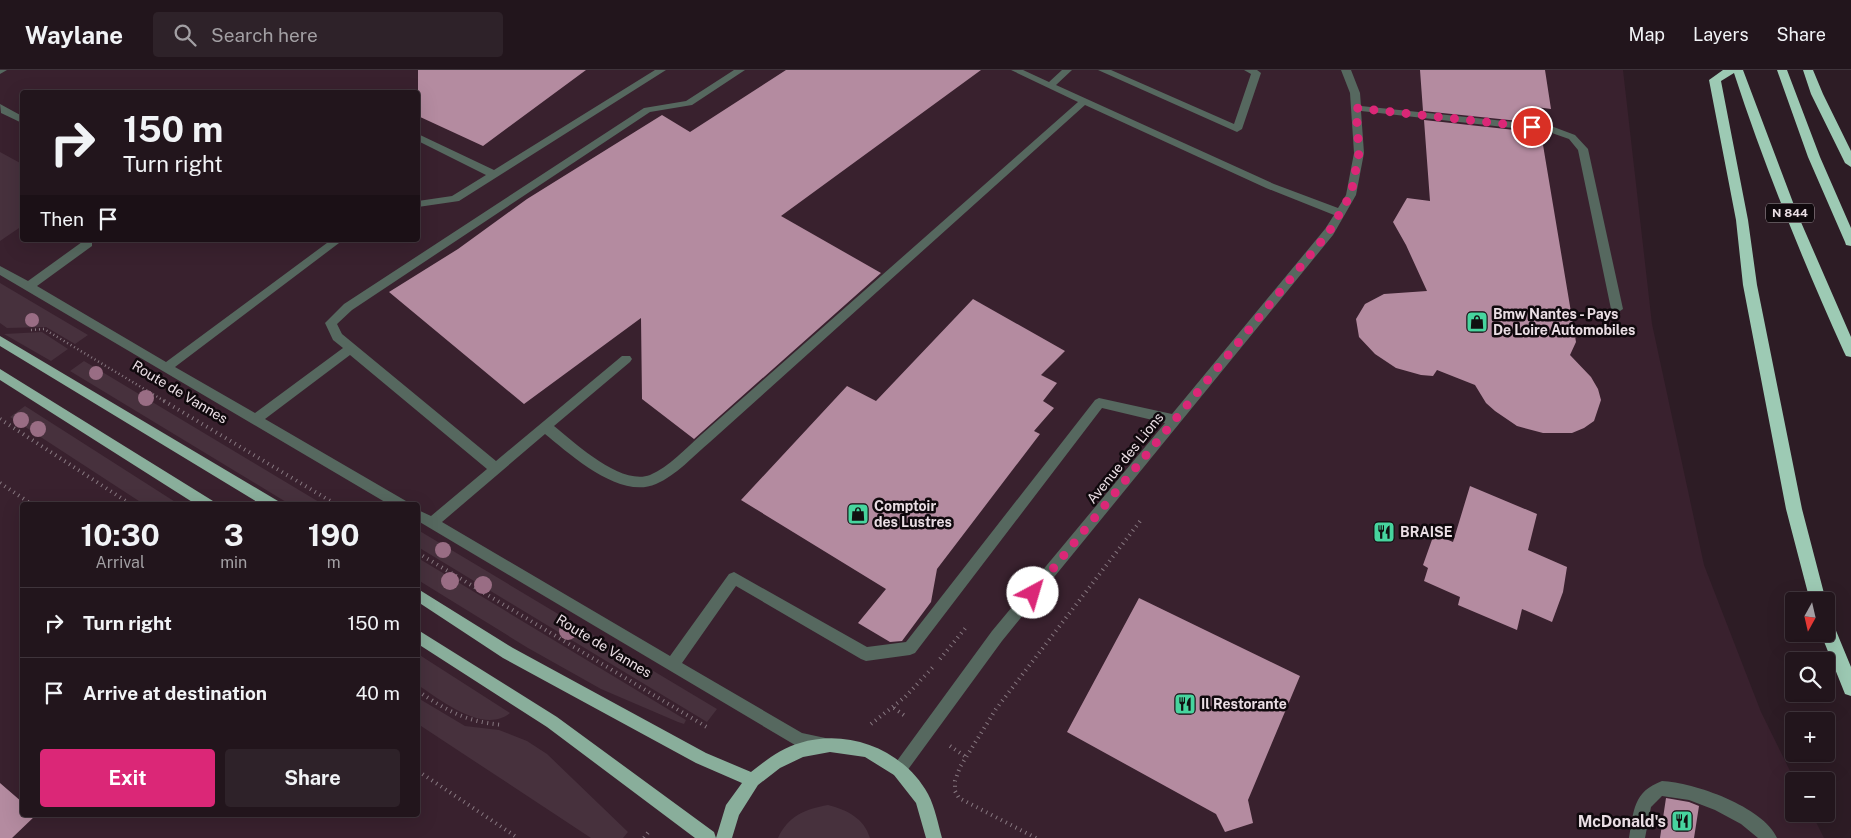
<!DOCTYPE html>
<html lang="en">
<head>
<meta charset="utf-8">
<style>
  body { margin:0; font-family:"Public Sans",sans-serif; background:#2e2229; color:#f1f3f6; height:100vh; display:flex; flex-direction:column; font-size:19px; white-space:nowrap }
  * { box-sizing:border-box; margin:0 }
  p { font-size:16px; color:#a29fa3 }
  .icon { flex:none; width:28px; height:28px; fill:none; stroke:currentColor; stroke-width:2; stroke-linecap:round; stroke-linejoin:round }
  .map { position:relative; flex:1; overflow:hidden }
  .side { position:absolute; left:20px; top:432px; width:400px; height:315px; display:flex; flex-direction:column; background:#22151c; border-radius:5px; box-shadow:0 5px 20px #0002,0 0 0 1px #3f343b }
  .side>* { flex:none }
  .hud { position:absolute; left:20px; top:20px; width:400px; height:152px; border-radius:5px; box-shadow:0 5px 20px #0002,0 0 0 1px #3f343b; background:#22151c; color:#f1f3f6; overflow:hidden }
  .needle { width:32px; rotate:188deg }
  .tools { position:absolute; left:1785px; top:522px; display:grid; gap:10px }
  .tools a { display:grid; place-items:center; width:50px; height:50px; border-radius:5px; background:#22151c; box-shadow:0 5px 20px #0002,0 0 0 1px #3f343b; font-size:25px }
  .pin { position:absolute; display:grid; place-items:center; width:42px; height:42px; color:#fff; margin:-21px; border:2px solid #fff; border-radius:50%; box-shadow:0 1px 5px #0007 }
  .me { position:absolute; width:55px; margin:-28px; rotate:39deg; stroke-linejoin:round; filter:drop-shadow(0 0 4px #0008) }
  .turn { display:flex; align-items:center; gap:18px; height:105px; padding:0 20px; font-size:22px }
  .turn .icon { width:65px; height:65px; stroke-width:2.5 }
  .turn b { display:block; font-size:35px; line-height:42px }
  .then { display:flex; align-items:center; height:48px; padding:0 20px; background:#0003; gap:10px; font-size:19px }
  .eta { display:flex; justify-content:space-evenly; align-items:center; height:85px; text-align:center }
  .eta b { font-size:30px; font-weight:700; line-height:35px }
  .button { display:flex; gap:10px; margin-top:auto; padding:10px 20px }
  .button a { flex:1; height:58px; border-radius:5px; background:#db2777; color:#fff; font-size:20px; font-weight:700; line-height:58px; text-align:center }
  .button a+a { background:#2e2229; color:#f1f3f6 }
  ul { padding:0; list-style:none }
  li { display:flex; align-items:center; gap:15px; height:70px; padding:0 20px; border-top:1px solid #3f343b }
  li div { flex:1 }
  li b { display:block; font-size:19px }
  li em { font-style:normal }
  header { display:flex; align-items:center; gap:30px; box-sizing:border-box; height:70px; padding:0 25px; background:#22151c; border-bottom:1px solid #3f343b }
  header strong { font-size:24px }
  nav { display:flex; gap:28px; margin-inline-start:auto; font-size:18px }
  .search { width:350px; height:45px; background:#2e2229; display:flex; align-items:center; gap:12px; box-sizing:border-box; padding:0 18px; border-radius:5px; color:#a29fa3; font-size:19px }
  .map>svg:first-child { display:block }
</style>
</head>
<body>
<header>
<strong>Waylane</strong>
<div class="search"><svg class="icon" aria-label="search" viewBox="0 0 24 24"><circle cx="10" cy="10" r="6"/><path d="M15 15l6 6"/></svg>Search here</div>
<nav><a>Map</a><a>Layers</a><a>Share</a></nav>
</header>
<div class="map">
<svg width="1851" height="768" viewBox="0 0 1851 768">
  <rect width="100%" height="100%" fill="#2d1c25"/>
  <!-- built -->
  <path fill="#39212e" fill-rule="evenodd" d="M0,0h1623l29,254 52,241 57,147 34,69h-1v33h18l12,24h-1824zM22,22h396v148h-396zM22,435h396v310h-396z"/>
  <!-- green -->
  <path fill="#47313d" d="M0,82l22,12v62l-22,15z
    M0,213l88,52 -13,9 -29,-17 -39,1 -7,-5z
    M42,262l26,17 -17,12 -47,-27z
    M84,291l240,144h-33l-221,-134z
    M25,336l155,99h-35l-135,-88z
    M418,460l299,179 -10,13 -289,-175z
    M418,488l268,162 -2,4 -6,-2 -77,-33 -73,-41 -110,-68z
    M418,584l92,59c-26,22 -71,-14 -92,-28z
    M418,628l47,28 34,4 28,11 20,13 81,78 -5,6h-32l-173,-114z
    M828,735c19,5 36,13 42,33h-92c10,-22 27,-29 50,-33z"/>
  <!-- building -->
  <path fill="#b48ba0" d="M418,0h168l-103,76 -65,-30z
    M786,0h195l-200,146 100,57 -187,166 -52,-40 -1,-81 -117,86 -135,-112 69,-43 69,-50 135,-84 28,17z
    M1420,0h125l6,39 -15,-2 3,16 -116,-12z
    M1424,50l117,13 35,209 -6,13 21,22 7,12 3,11 -7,21 -10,7 -12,5h-29l-26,-7 -22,-15 -9,-8 -11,-18 -38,-15 -4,6 -12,-1 -25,-7 -21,-14 -16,-17 -3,-18 9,-15 19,-10 43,-3 -21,-46 -13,-23 14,-24 23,3z
    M973,229l92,52 -24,24 16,8 -14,18 11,7 -20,23 6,3 -103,135 -6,33 -29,39 -12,1 -32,-19 28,-34 -145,-89 106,-114 29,15z
    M1470,416l67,28 -9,36 39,17 -4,25 -11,30 -30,-13 -5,21 -59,-25 2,-8 -36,-16 4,-13 -5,-3 11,-31 19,8z
    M1139,528l161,78 -52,124 5,23 -28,9 -9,-18 -149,-82z
    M0,713l22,19v13h14l-24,23h-12z
    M1666,728l23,4 10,4 -5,32h-34z"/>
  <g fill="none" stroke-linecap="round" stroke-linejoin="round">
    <!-- path-far1 -->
    <path stroke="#877880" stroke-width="2.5" stroke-dasharray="1 3" stroke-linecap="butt" d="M31,260l13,-1 122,73"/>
    <!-- path -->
    <path stroke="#877880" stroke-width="4" stroke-dasharray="1 4.5" stroke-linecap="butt" d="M164,331l173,104
      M0,349l132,86
      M0,413l33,22
      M418,483l292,176
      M940,589l28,-34
      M418,621c29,20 49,31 85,34
      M894,638l11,8
      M871,654l34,-27 29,-31
      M950,676l16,11
      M418,701l100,67
      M644,768l6,-8
      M1036,768l-77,-40 -4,-7v-10l5,-14 36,-58 145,-189"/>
    <!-- minor -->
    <path fill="#56685f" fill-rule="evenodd" d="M0,0h7l-7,4z
      M655,0h11l-207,131 -41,6v-6l34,-5 34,-21 -68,-34v-7l76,36z
      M734,0h11l-53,35 -42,7 -298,198 -15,14 5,10 154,127 126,-105h8l2,3 -2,3 -76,64c21,17 67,60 96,49 19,-8 36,-27 52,-41l376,-332 -67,-32h12l26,12 13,-12h10l-16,15 218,99 64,24 8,-13 8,-42 -4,-60 -9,-23h10l9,23 1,13 190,20 24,9 13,14 35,160 -6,4 -6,-4 -33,-159 -9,-11 -20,-7 -188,-21 3,42 -8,42 -23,40 -331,406 -98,134 -5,3 -5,-3 -3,-5 3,-5 98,-134 173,-208 -63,-15 -187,245 -5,2 -44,6 -5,-2 -125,-73 -54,77 120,70 28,6 3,5 -3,5 -5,2 -30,-6 -377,-224v-11l13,6 56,-47 -137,-114 -85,64 141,82 1,4h-17l-390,-230v-9l28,15 54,-39v-2h10v6l-55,40 129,76 165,-122h12l-168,127 80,46 88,-65 -10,-8 -8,-17 19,-19 300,-196 42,-7zM1085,35l181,83 68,27 -9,14 -153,185 -73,-16 -4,2 -189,242 -39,5 -133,-75 -5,2 -59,82 -228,-134 103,-88c26,21 75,66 111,50 21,-9 37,-28 54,-42z
      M1098,0h13l123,54 17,-50 -7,-4h13l4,3 -19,56 -5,3z
      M0,34l22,12v7l-21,-10z
      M1662,711c31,1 102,26 115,57h-19l-17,-14 -26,-14 -26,-10 -27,-4 -11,11 -6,31h-16c5,-28 4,-46 33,-57z"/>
    <!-- major -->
    <path fill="#89ae9b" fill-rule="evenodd" d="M0,266l278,165 1,4h-17l-262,-159z
      M0,299l213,132 1,4h-17l-197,-125z
      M418,519l95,59 193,105 45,19c15,-12 31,-24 49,-29 48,-15 104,7 128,51 7,13 10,30 14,44h-16l-10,-35 -22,-28 -29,-18 -35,-5 -27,5 -23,11 -22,17 -19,30 -7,23h-16l10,-33 16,-22 -46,-20 -193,-105 -85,-56z
      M418,560l139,87 157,115 2,6h-21l-148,-111 -129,-83z"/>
    <!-- highway -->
    <path fill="#9dcab4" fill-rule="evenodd" d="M1723,0h20l54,143 54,124v20l-5,-1 -2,-4c-41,-91 -79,-184 -110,-279l-13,8 27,139 9,65 45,224 24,92h-16l-24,-92 -43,-224 -7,-65 -27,-140z
      M1777,0h10l33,87 31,71v18l-5,-1 -1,-3 -37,-85z
      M1803,0h10l10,24 28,57v16l-6,-4 -34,-69z
      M1826,548l6,3 19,46v29l-6,-2 -24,-60h5z"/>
  </g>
  <!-- trees -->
  <g fill="#996d84">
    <circle cx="32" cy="250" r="7"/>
    <circle cx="96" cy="303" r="7"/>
    <circle cx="146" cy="328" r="8"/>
    <circle cx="21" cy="350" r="8"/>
    <circle cx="38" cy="359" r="8"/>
    <circle cx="443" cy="480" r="8"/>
    <circle cx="450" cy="511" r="9"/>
    <circle cx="483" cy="515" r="9"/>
    <circle cx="568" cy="561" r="9"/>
  </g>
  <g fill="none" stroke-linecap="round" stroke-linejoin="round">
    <!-- route -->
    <path stroke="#db2777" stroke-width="9" stroke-dasharray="0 16.2" d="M1033,523l296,-361 22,-38 8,-41 -3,-45 176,19"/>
  </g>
  <!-- icons -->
  <defs>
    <g id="shop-square" transform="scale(1.125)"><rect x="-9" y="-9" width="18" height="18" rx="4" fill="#47d49e" stroke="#10090d"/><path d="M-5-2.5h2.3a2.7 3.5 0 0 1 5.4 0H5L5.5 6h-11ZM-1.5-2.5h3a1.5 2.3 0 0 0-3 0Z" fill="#111"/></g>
    <g id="restaurant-square" transform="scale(1.125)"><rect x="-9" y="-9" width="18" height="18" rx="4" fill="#47d49e" stroke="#10090d"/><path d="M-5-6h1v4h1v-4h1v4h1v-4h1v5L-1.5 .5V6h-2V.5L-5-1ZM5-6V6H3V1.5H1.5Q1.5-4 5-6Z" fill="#111"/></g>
  </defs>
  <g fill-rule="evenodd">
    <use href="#shop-square" x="1477" y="252"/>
    <use href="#shop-square" x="858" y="444"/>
    <use href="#restaurant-square" x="1384" y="462"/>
    <use href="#restaurant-square" x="1185" y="634"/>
    <use href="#restaurant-square" x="1682" y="751"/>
  </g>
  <g text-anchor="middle" stroke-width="5" stroke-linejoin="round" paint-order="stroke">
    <!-- shield labels -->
    <rect fill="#10090d" stroke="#a99ea4" stroke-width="1" x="1766" y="133.5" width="48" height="19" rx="4"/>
    <g font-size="12" font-weight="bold" fill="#eadee4">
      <text x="1790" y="147">N 844</text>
    </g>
    <!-- poi labels -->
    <g font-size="14" font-weight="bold" fill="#eadee4" stroke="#10090d" text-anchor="start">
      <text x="1493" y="249">Bmw Nantes - Pays<tspan x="1493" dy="16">De Loire Automobiles</tspan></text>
      <text x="874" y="441">Comptoir<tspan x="874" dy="16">des Lustres</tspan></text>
      <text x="1400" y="467">BRAISE</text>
      <text x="1201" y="639">Il Restorante</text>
    </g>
    <!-- street labels -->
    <g font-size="14" fill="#eadee4" stroke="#10090d">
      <text transform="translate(180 322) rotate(31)" y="5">Route de Vannes</text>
      <text transform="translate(1125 388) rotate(-51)" y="5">Avenue des Lions</text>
      <text transform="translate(604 576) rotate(31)" y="5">Route de Vannes</text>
    </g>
    <!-- near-poi labels -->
    <g font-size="16" font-weight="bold" fill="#eadee4" stroke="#10090d" text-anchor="end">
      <text x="1666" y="757">McDonald's</text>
    </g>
  </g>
</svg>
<div class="tools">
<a><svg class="needle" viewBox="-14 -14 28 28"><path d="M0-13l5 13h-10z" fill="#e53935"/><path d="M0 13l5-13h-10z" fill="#a29fa3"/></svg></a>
<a><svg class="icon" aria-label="search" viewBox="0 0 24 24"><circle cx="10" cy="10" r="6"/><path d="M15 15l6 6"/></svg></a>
<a>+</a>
<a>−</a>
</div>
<div class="pin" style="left:1532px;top:57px;background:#d93025"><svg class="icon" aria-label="arrive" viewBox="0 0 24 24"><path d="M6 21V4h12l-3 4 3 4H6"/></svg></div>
<svg class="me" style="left:1033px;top:523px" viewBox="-20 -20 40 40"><circle r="19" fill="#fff"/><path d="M0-13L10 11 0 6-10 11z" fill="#db2777"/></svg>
<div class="hud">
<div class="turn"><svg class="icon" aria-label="right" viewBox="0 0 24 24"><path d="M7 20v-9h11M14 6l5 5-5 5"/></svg><div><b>150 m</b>Turn right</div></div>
<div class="then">Then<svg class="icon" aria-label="arrive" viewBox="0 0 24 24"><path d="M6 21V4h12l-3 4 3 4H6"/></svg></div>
</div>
<section class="side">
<div class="eta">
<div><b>10:30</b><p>Arrival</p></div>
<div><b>3</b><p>min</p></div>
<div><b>190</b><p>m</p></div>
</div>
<ul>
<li><svg class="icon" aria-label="right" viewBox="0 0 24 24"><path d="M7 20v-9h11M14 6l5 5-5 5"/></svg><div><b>Turn right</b></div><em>150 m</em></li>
<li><svg class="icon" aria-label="arrive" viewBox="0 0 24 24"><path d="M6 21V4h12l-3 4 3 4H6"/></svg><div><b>Arrive at destination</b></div><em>40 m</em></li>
</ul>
<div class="button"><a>Exit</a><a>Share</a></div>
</section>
</div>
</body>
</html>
